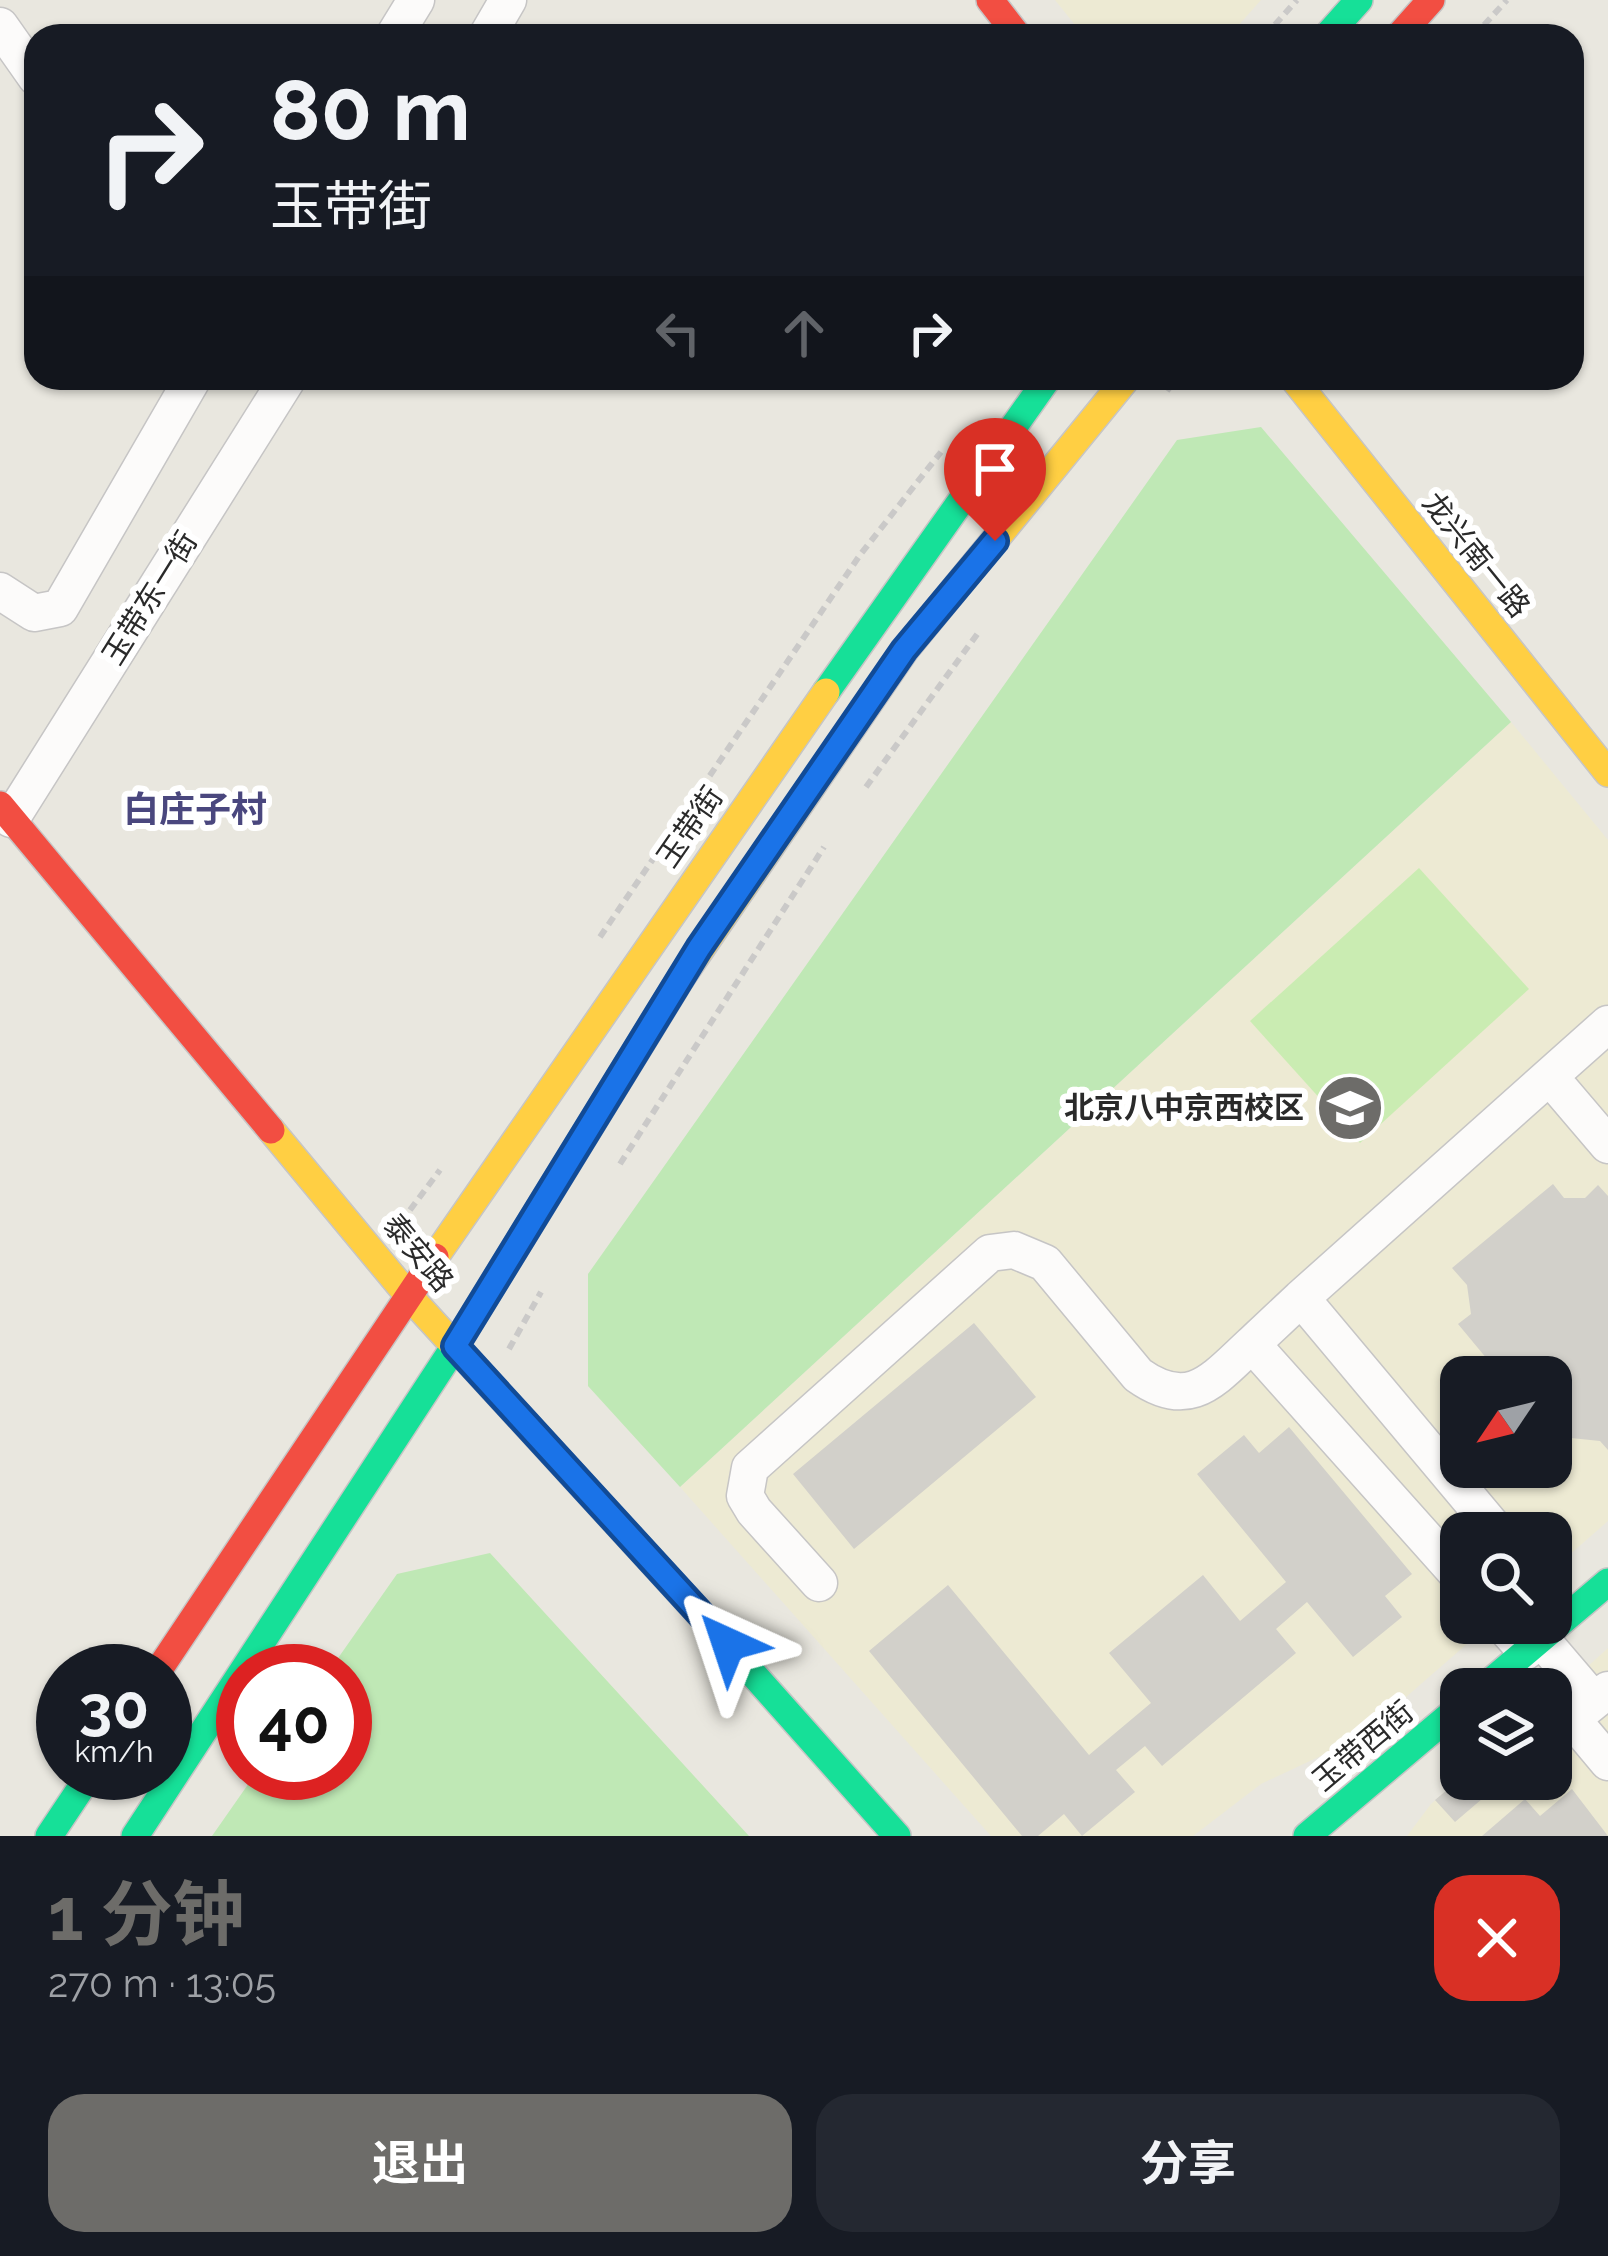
<!DOCTYPE html>
<html lang="zh">
<head>
<meta charset="utf-8">
<style>
  body { margin:0; font-family:Raleway,"Noto Sans SC",sans-serif; background:#242831; color:#f1f3f6; height:100vh; display:flex; flex-direction:column; font-size:45px; white-space:nowrap }
  * { box-sizing:border-box; margin:0 }
  p { font-size:39px; color:#9ea1a6 }
  .icon { flex:none; width:66px; height:66px; fill:none; stroke:currentColor; stroke-width:2; stroke-linecap:round; stroke-linejoin:round }
  .map { position:relative; height:1836px; overflow:hidden }
  .side { display:flex; flex-direction:column; background:#171b24; flex:1 }
  .side>* { flex:none }
  .hud { position:absolute; left:24px; top:24px; width:1560px; height:366px; border-radius:36px; box-shadow:0 3px 9px #0004; background:#171b24; color:#f1f3f6; overflow:hidden }
  .needle { width:78px; rotate:235deg }
  .buttons { position:absolute; left:1440px; top:1356px; display:grid; gap:24px }
  .buttons a { display:grid; place-items:center; width:132px; height:132px; border-radius:24px; background:#171b24; box-shadow:0 3px 9px #0004; font-size:60px }
  .speed { position:absolute; left:36px; top:1644px; display:flex; gap:24px; font-size:60px; font-weight:700; text-align:center }
  .speed>* { display:grid; place-content:center; width:156px; height:156px; border-radius:50%; background:#171b24; box-shadow:0 3px 9px #0004; line-height:1 }
  .speed small { font-size:30px; font-weight:400 }
  .speed .limit { border:18px solid #d22; background:#fff; color:#111 }
  .pin { position:absolute; display:grid; place-items:center; width:102px; height:102px; color:#fff; margin:-123px -51px; border-radius:50% 50% 50% 0; rotate:-45deg; box-shadow:0 0 12px #0007 }
  .pin .icon { rotate:45deg }
  .me { position:absolute; width:132px; margin:-66px; rotate:318deg; stroke-linejoin:round; filter:drop-shadow(0 0 9px #0008) }
  .turn { display:flex; align-items:center; gap:42px; height:252px; padding:0 48px; font-size:54px }
  .turn .icon { width:156px; height:156px; stroke-width:2.5 }
  .turn b { display:block; font-size:84px; line-height:102px }
  .lanes { display:flex; align-items:center; height:114px; padding:0 48px; background:#0003; justify-content:center; gap:60px; direction:ltr }
  .lanes .off { opacity:.35 }
  .round { display:grid; place-items:center; flex:none; width:126px; height:126px; border-radius:36px; background:#242831 }
  .headline { display:flex; align-items:center; justify-content:space-between; height:204px; padding:0 48px }
  h1 { font-size:72px; font-weight:700; line-height:90px; color:#6d6c69 }
  .action { display:flex; gap:24px; margin-top:auto; padding:24px 48px }
  .action a { flex:1; height:138px; border-radius:36px; background:#6d6c69; color:#fff; font-size:48px; font-weight:700; line-height:138px; text-align:center }
  .action a+a { background:#242831; color:#f1f3f6 }
  .map>svg:first-child { display:block }
</style>
</head>
<body>
<div class="map">
<svg width="1608" height="1836" viewBox="0 0 1608 1836">
  <rect width="100%" height="100%" fill="#e9e7df"/>
  <!-- education -->
  <path fill="#edead3" fill-rule="evenodd" d="M1055,0h206l-32,36h-145z
    M1511,722l97,118v681l-57,50v-38h-90v90h30l-132,115 -98,46 -68,52h-202l-311,-349zM1461,1377h90v90h-90z
    M1608,1648v188h-201l24,-32 30,-26 90,1v-79z"/>
  <!-- green -->
  <path fill="#bfe8b5" d="M1261,427l250,295 -831,765 -92,-101v-112l589,-834z
    M490,1553l259,283h-537l44,-63h89v-102h-16l68,-97z"/>
  <!-- pitch -->
  <path fill="#caecb2" d="M1419,868l110,121 -169,154 -110,-122z"/>
  <!-- building -->
  <path fill="#d2d0ca" d="M1553,1184l11,14h21l13,-13 10,11v254l-8,-9 -29,-3 -11,9 -9,-11v-59h-49l-44,-53 13,-10 -4,-29 -15,-17z
    M974,1323l62,74 -182,152 -61,-75z
    M1289,1427l123,147 -27,22 17,21 -49,40 -46,-55 -31,27 20,24 -134,113 -17,-20 -29,24 19,22 -53,44 -18,-22 -26,22h-16l-153,-185 79,-66 141,170 62,-52 -42,-50 94,-78 37,46 46,-39 -89,-108 47,-39 15,18z
    M1460,1779h16l13,14 -34,29 -20,-22z
    M1572,1789l36,47h-126l43,-37 15,17z"/>
  <g fill="none" stroke-linecap="round" stroke-linejoin="round">
    <!-- street casing -->
    <g stroke="#c6c5c5" stroke-width="39">
      <path id="street" d="M0,26l36,51
        M394,36l22,-36
        M487,36l21,-36
        M0,591l34,22 26,-5 133,-230
        M11,819l277,-441
        M1550,1077l58,68
        M1301,1298l307,-274
        M1461,1578l-209,-234 49,-46 197,235
        M819,1583l-65,-72 -9,-15 5,-28 240,-215 24,-3 31,13 93,112c52,37 75,5 114,-31
        M1501,1623l25,28
        M1541,1639l53,62
        M1608,1690l-36,29 36,43"/>
    </g>
    <!-- fast casing -->
    <g stroke="#c6c5c5" stroke-width="30">
      <path id="fast" d="M1327,36l32,-36
        M826,692l222,-314
        M691,1604l206,232
        M1482,1689l126,-107
        M49,1836l42,-63
        M135,1836l320,-490 226,-368
        M1307,1836l154,-130"/>
    </g>
    <!-- slow casing -->
    <g stroke="#c6c5c5" stroke-width="30">
      <path id="slow" d="M1293,378l315,395
        M681,978l224,-328 222,-272
        M271,1130l136,164 284,310
        M435,1257l391,-565"/>
    </g>
    <!-- jam casing -->
    <g stroke="#c6c5c5" stroke-width="30">
      <path id="jam" d="M990,0l28,36
        M1399,36l32,-36
        M0,805l271,325
        M158,1671l277,-414"/>
    </g>
    <!-- path -->
    <path stroke="#cac9c8" stroke-width="6" stroke-dasharray="9 6" stroke-linecap="butt" d="M1265,36l32,-36
      M1474,36l33,-36
      M1167,391l10,-13
      M866,787l112,-154
      M600,937l260,-382 81,-103
      M620,1164l204,-317
      M401,1222l39,-52
      M509,1349l32,-57"/>
    <!-- street -->
    <use href="#street" stroke="#fcfbfa" stroke-width="36"/>
    <!-- fast -->
    <use href="#fast" stroke="#16e098" stroke-width="27"/>
    <!-- slow -->
    <use href="#slow" stroke="#ffcf43" stroke-width="27"/>
    <!-- jam -->
    <use href="#jam" stroke="#f24e42" stroke-width="27"/>
  </g>
  <g fill="none" stroke-linecap="round" stroke-linejoin="round">
    <!-- route casing -->
    <g stroke="#114b97" stroke-width="30">
      <path id="route" d="M728,1644l-273,-298 244,-398 205,-298 91,-109"/>
    </g>
    <!-- route -->
    <use href="#route" stroke="#1a73e8" stroke-width="21"/>
  </g>
  <!-- icons -->
  <defs>
    <g id="school-disc" transform="scale(3.45)"><circle r="9.5" fill="#6d6c69" stroke="#fff"/><path d="M0-5L7-2L0 1L-7-2ZM-4 1L0 2.5L4 1V4Q0 6-4 4Z" fill="#fff"/></g>
  </defs>
  <g fill-rule="evenodd">
    <use href="#school-disc" x="1350" y="1108"/>
  </g>
  <g text-anchor="middle" stroke-width="12" stroke-linejoin="round" paint-order="stroke">
    <!-- street labels -->
    <g font-size="30" fill="#2a2a2a" stroke="#fff">
      <text transform="translate(1476 555) rotate(51)" y="10">龙兴南一路</text>
      <text transform="translate(150 598) rotate(-58)" y="10">玉带东一街</text>
      <text transform="translate(690 827) rotate(-55)" y="10">玉带街</text>
      <text transform="translate(418 1253) rotate(50)" y="10">泰安路</text>
      <text transform="translate(1363 1746) rotate(-40)" y="10">玉带西街</text>
    </g>
    <!-- poi labels -->
    <g font-size="30" font-weight="bold" fill="#2a2a2a" stroke="#fff" text-anchor="end">
      <text x="1304" y="1118">北京八中京西校区</text>
    </g>
    <!-- quarter labels -->
    <g font-size="36" font-weight="bold" fill="#4a477e" stroke="#fff">
      <text x="195" y="822">白庄子村</text>
    </g>
  </g>
</svg>
<div class="buttons">
<a><svg class="needle" viewBox="-14 -14 28 28"><path d="M0-13l5 13h-10z" fill="#e53935"/><path d="M0 13l5-13h-10z" fill="#9ea1a6"/></svg></a>
<a><svg class="icon" aria-label="search" viewBox="0 0 24 24"><circle cx="10" cy="10" r="6"/><path d="M15 15l6 6"/></svg></a>
<a><svg class="icon" aria-label="layers" viewBox="0 0 24 24"><path d="M12 4l9 5-9 5-9-5zM3 14l9 5 9-5"/></svg></a>
</div>
<div class="speed"><div>30<small>km/h</small></div><div class="limit">40</div></div>
<div class="pin" style="left:995px;top:541px;background:#d93025"><svg class="icon" aria-label="arrive" viewBox="0 0 24 24"><path d="M6 21V4h12l-3 4 3 4H6"/></svg></div>
<svg class="me" style="left:728px;top:1644px" viewBox="-20 -20 40 40"><path d="M0-17L14 15 0 8-14 15z" fill="#1a73e8" stroke="#fff" stroke-width="4"/></svg>
<div class="hud">
<div class="turn"><svg class="icon" aria-label="right" viewBox="0 0 24 24"><path d="M7 20v-9h11M14 6l5 5-5 5"/></svg><div><b>80 m</b>玉带街</div></div>
<div class="lanes"><svg class="icon off" aria-label="left" viewBox="0 0 24 24"><path d="M17 20v-9H6M10 6l-5 5 5 5"/></svg><svg class="icon off" aria-label="ahead" viewBox="0 0 24 24"><path d="M12 20V5M6 11l6-6 6 6"/></svg><svg class="icon" aria-label="right" viewBox="0 0 24 24"><path d="M7 20v-9h11M14 6l5 5-5 5"/></svg></div>
</div>
</div>
<section class="side">
<div class="headline"><div><h1>1 分钟</h1><p>270 m · 13:05</p></div><a class="round" style="background:#d93025;color:#fff"><svg class="icon" aria-label="close" viewBox="0 0 24 24"><path d="M6 6l12 12M18 6L6 18"/></svg></a></div>
<div class="action"><a>退出</a><a>分享</a></div>
</section>
</body>
</html>
